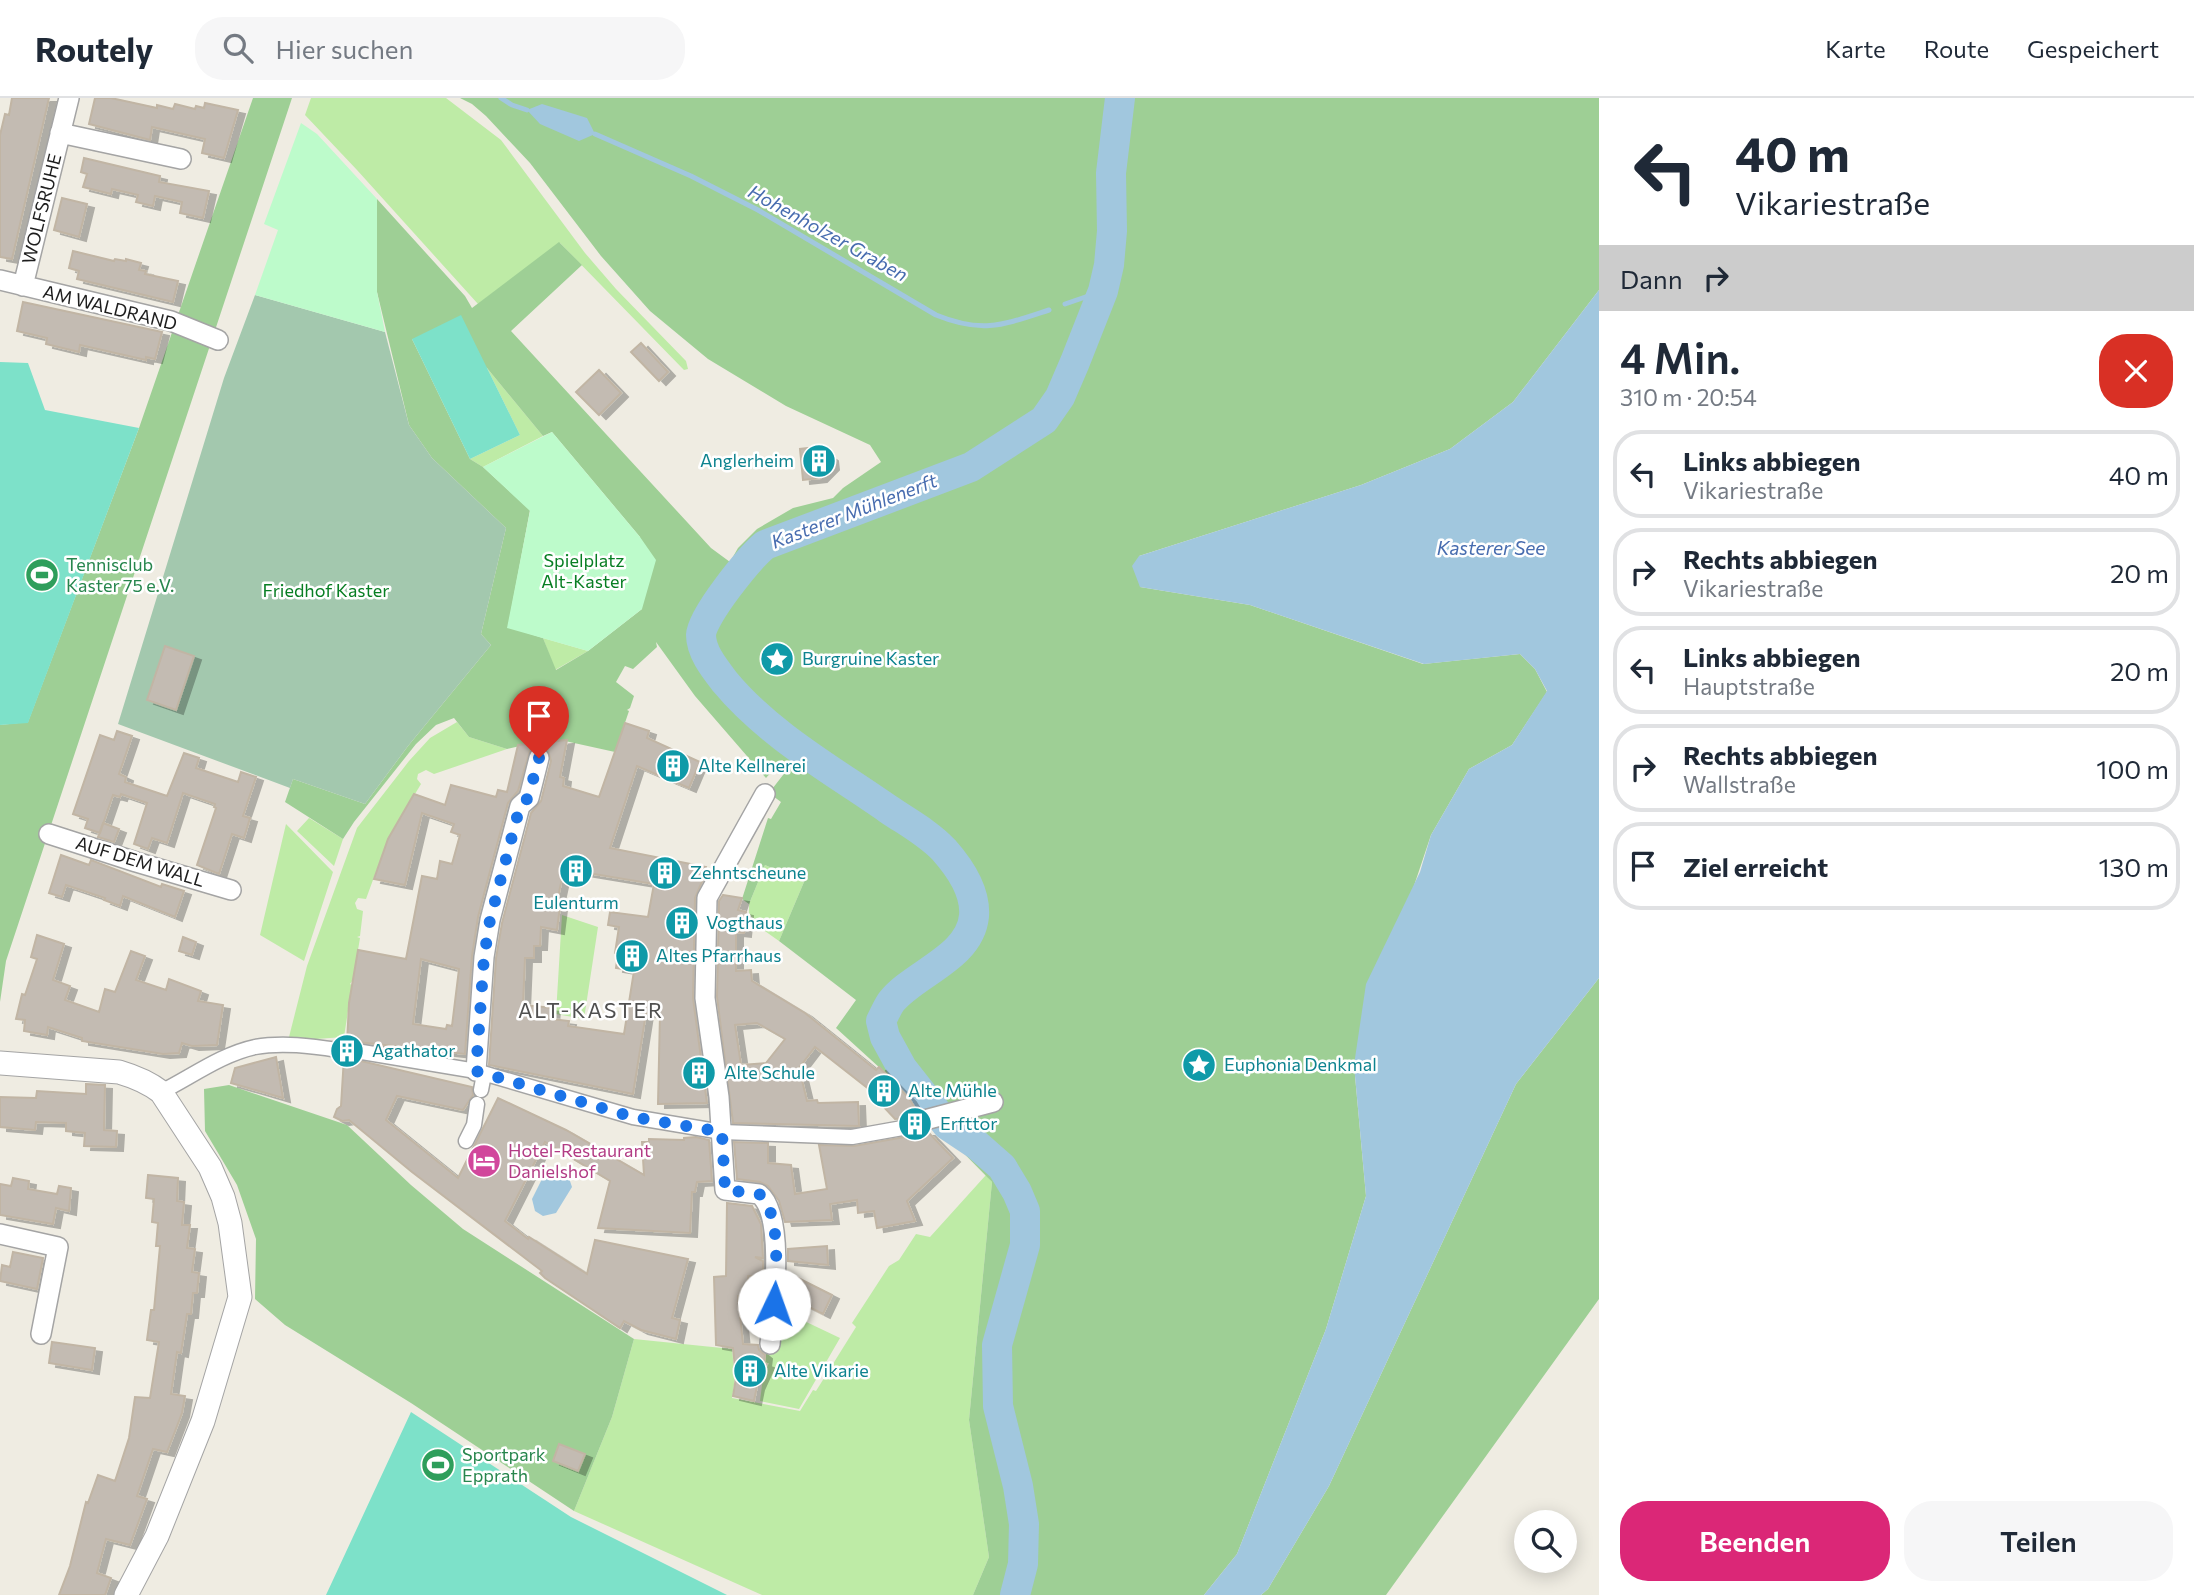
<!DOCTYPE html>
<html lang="de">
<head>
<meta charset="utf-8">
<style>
  body { margin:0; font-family:Commissioner,sans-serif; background:#f6f6f7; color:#1f2937; height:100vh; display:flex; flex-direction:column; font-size:26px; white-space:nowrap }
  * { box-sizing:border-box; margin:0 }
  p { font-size:23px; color:#747a83 }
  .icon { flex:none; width:38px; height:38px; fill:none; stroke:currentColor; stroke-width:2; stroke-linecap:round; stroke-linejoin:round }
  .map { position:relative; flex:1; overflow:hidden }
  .sheet { display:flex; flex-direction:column; background:#fff; width:595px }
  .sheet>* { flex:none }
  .hud { background:#fff; color:#1f2937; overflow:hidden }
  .controls { position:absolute; left:1514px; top:1412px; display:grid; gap:14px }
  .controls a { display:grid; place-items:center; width:63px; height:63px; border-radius:50%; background:#fff; box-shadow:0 4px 18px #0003; font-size:35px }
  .pin { position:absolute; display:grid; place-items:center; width:60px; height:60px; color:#fff; margin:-72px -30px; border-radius:50% 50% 50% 0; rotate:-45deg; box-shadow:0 0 7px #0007 }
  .pin .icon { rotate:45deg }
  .me { position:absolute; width:77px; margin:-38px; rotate:3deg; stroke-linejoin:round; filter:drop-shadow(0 0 5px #0008) }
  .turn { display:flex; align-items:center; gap:24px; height:147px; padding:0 21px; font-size:32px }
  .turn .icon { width:91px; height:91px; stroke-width:2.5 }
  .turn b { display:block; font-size:49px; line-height:60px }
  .then { display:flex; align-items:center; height:66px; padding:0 21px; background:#0003; gap:14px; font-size:26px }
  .round { display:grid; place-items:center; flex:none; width:74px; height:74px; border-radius:28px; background:#f6f6f7 }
  .head { display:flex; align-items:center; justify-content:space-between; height:119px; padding:0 21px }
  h1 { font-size:42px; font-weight:600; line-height:52px }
  .action { display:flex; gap:14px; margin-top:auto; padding:14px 21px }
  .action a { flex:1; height:80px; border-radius:28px; background:#db2777; color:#fff; font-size:28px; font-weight:600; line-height:80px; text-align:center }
  .action a+a { background:#f6f6f7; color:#1f2937 }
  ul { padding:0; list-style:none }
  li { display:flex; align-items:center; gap:21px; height:88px; margin:0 14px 10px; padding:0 7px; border:4px solid #e0e1e3; border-radius:28px }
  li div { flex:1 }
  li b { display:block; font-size:26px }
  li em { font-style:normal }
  header { display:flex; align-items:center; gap:42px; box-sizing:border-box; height:98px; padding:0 35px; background:#fff; border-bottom:2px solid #e0e1e3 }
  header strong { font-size:33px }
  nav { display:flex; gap:38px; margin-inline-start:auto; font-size:24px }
  .search { width:490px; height:63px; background:#f6f6f7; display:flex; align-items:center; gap:18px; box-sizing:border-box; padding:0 24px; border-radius:28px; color:#747a83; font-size:26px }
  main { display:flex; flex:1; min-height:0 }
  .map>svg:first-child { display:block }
</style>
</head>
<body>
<header>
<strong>Routely</strong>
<div class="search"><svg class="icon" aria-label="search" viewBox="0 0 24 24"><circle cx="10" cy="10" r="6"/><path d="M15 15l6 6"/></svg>Hier suchen</div>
<nav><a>Karte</a><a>Route</a><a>Gespeichert</a></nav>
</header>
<main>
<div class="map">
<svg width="1599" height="1497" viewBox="0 0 1599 1497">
  <defs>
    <filter id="shadow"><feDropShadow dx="7" dy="4" stdDeviation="0" flood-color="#0004"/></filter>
  </defs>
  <rect width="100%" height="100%" fill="#efece2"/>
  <!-- grass -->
  <path fill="#beeba6" d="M311,0h135l55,42 84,113 31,36 70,72 2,8 -4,1 -124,-127 -82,61 -121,-134 -52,-55z
    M487,270l56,68 -60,31 -13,-8 50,-24z
    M543,540l45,13 -33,19z
    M457,624l12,15 38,12 -73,25 -8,-4 -8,4 -1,5 4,5 -33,55 -22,60 -8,-1 -3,5 2,6 6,2 -3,25 -3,1 3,1 -7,42 -3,4 2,1 -8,52 -56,4 19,-75 50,-138 52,-67 21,-23z
    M309,720l34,21 -9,27 -37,-35z
    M286,726l47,48 -29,89 -44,-26z
    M765,767l39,17 -25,59 -17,-12 -13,-15v-10z
    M562,817l36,12 -14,92 -28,-5z
    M986,1077l6,7 -23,238 20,137 -16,38h-211l-188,-84 38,-94 22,-78 98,10 3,29 -3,20 68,13 13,-21 3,1 40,-64 -4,-4 37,-57 10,-6 17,-26 14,3z
    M779,1211l61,29 -41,71 -39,-8 7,-55z"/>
  <!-- forest -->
  <path fill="#9ecf95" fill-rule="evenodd" d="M253,0h39l-286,863 -6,41v-277l28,-3 111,-294z
    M460,0h1139v192l-86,112 -63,47 -89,36 -222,71 1,31 110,18 173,59 97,-10 15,15 12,23 -35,53 -43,24 -38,66 -77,230 12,131 -40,133 -89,225 -33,41h-231l16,-38 -20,-137 23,-238 -111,-113 -45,-41 20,-28 -77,-59 25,-59 -39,-17 -16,39 -7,-5 26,-81 3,1 10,-17 -12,-9 21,-27 -8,-6 -16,18 -71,-82 -39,-54 1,5 -24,22 -8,-3 -9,16 18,14 -4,12 -3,2 2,1 -14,41 -50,-11 -36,3 -22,5 -38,-12 -15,-19 -18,7 -20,19 -62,78 -11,17 -58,-37 8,-23 72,25 43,-58 83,-101 -10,-11 25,-106 -74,-70 -23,-33 -32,-133v-93l88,97 7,12 87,-66 23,23 -71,66 200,217 19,14 8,-14 19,-19 36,-21 40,-10 10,-10 38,-26 -11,-17 -84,-39 -78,-47 -58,-48 -49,-55 -71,-93 -44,-47 -14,-12zM412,241l75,29 56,68 9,-4 88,105 2,72 -54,42 -32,19 -13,-32 -35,-11 22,-117 -47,-43 -13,-8z
    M1599,880v321l-213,296h-125l7,-6 61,-103 187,-402z
    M229,987l118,40 64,60 52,44 171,110 -22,78 -38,94 -163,-108 -126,-78 -30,-26 1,-60 -19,-54 -32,-54 -1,-42z"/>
  <!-- cemetery -->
  <path fill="#a3c8ae" d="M255,197l130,37 24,93 23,33 74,70 -25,106 10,11 -83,101 -43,58 -72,-25 -3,9 -172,-64 106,-346z"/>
  <!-- park -->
  <path fill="#bdfbcb" d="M301,25l16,11 60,65v93l8,40 -130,-37 23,-65 -14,-6z
    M552,334l88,105 16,23 -14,49 -54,42 -81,-23 23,-117 -47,-44z"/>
  <!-- pitch -->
  <path fill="#7de1c9" d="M461,217l59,120 -50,24 -58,-120z
    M0,264l28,1 17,47 94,18 -111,295 -28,2z
    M411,1314l160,105 156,78h-401z"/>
  <!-- water -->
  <path fill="#a1c7de" d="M542,6l45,14 8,16 -16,7 -39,-17 -13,-14z
    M1599,192v688l-83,106 -187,402 -61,103 -7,6h-57l33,-41 89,-225 40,-133 -12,-131 12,-81 54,-112 11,-37 38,-66 43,-24 35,-54 -12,-22 -15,-15 -96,10 -174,-59 -110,-18 -8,-21 7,-10 222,-71 89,-36 63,-47z
    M556,1071l12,6 4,12 -16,26 -13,3 -8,-5 -3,-12 10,-20 3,1v-8z"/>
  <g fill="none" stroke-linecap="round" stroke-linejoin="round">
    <!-- stream -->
    <path stroke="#a1c7de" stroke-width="5" d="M501,0l11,7 15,5
      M595,36l96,42 67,34 178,105c47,19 67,10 113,-5
      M1065,206l38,-13"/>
    <!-- river -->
    <path stroke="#a1c7de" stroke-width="30" d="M1015,1497l8,-31 1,-40 -6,-38 -20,-80 -1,-61 28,-100v-34l-8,-19 -15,-25 -25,-22 -30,-20 -45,-57 -17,-31 -4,-16c3,-6 6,-13 10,-19 23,-29 79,-44 83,-86 2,-25 -14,-48 -30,-66 -16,-17 -37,-28 -56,-41 -56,-39 -119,-74 -163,-127 -10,-13 -24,-30 -24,-47 1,-19 48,-77 64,-90l206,-78 73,-47 16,-23 15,-35 28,-71 6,-26 3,-34 -1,-58 9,-75"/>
  </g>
  <!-- building -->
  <path fill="#c3bbb2" stroke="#c1b5a4" stroke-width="2" fill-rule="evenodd" filter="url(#shadow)" d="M12,0h37l-37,161 -12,-2v-122l5,-21 4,1z
    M95,0h16l46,10v-3l16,4 2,-5 20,5 1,-3 8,2 1,-5 33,7 -14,48 -22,-5 3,-14 -53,-12 -2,13 -61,-16z
    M84,60l76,18 -1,6 50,9 -6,27 -23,-5 2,-11 -27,-6 -2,10 -17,-4 2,-7 -26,-6 -1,5 -28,-7 4,-13 -6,-2z
    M62,100l25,6 -8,33 -25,-7z
    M73,153l41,10 1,-2 11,2v-2l15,4 -2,7 7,1 -1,3 33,7 -5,21 -96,-23 2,-8 -10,-3z
    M23,204l139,30 -7,27 -9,-2v3l-66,-15 -1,7 -33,-8 1,-6 -30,-7z
    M641,245l27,29 -9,9 -28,-29z
    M599,272l22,23 -22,22 -23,-23z
    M817,349l14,10 1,9 -12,12 -17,2 -3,-31z
    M165,548l29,10 -18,54 -29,-10z
    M625,625l24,8 -2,7 53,24 -11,26 -52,-22 -27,82 96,19 -2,10 -9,21 -2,100 14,105 -49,1 2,-90 -14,-1 -13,81 -144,-29 7,-107 6,-35 29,-110 10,-12 10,-40 -3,-11 -7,-4 -11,4 -12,41 -10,12 -30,114 -6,39 -7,98 -107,-12 -11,2 2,-41 9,-53 48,9 16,-83 15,3 3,-18 12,3 8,-29 -9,-3 3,-8 -32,-11 -17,72 -31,-6 14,-40 26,-45 31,11 6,-20 45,12 2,-7 9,2 11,-47 49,-5 -7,37 4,1 -1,8 36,11zM582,774l72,12 -6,33 -38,-5 -2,13 11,2 -4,26 3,1 -2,14 18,3 -10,63 -56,-8 1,-5 -17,-2 1,-11 -30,-3 2,-47h9v-12h6l1,-19 16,3 3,-24h-4l7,-32 15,2zM421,861l38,10 -7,57 -5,-1 -1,4 -33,-5z
    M117,633l15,5 -13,38 7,3 -1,5 42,14 17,-43 15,5 -3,10 42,14 3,-10 15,5 -13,39 7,2 -6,20 -12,-4 -13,40 -22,-9 19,-57 -2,-1 1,-3 -32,-11 -16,50 -15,-5 -4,11 -14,-5 13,-41 -26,-9 -1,3 -7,-2 -13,38 -15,-5 3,-9 -15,-5 27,-79 14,5z
    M103,725l16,6 -5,13 -16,-5z
    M61,757l28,10 2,-5 70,27 1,-3 22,7 -9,26 -52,-21 -3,10 -16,-6 1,-2 -39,-13 -4,12 -13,-4z
    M723,797l19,3 -4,12 8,2 -2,21 -8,-1v39l15,-1 1,11 53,32 71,57 3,-3 30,31 7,12 -7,8 -14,1 -16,-17 5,-1 -69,-54 -16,21 8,33 10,-1 1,3 40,-1 1,24 -126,-3 -16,-126 2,-96zM757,925l28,16 -19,24 -25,2 -6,-40z
    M37,837l27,9 -11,36 17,6 -5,14 34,12 6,-23 10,3 16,-41 14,5 -9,24 30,10 3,-11 32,12 -3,10 25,4 -6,40 -25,1 -10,-3 -3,10 -16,1 -81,-13v-3l-34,-11 -1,8 -23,-4 1,-11 -9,-1 6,-25 3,1 12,-36 -6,-2z
    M183,839l13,5 -4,13 -13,-4z
    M276,959l7,41 -52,-15 4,-15z
    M344,959l128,30 1,8 -10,15 -66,-14 -11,24 72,58 40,-80 68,32 78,45 -2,-33h7v-3l35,1v-2l12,-1 13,3 3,41 -15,1 -2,10h-3l-2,41 -92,-5 12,-47 -65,-39 -40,79 23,18 1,-2 58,37 8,-34 93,19 -16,59 8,2 -4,19 -35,-9 -17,-9 -4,7 -75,-50 -5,-5 2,-2 -130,-99 -63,-52 -7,1 -8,-4 3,-8 4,-3z
    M86,986l19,1 -1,45 13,1 -1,16 -32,-1 1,-13 -19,-2v-8l-30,-1 -1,8 -35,-3v-30l36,1 1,-7 49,3z
    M916,1034h12l25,26 -46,43 8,20 -38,7 -3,-17 -16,2 -1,-13 -27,4 2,16 -47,2 -6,-21 -11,-15 -8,-4 -23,-3 -3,-37 34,1v20l23,2 4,29 32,-5 -8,-44 35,1 56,-10z
    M148,1077l30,3 -1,23 7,1 -2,23h8l-3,23 8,1 -3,23 7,1 -2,20h-4l-2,21h-4l-6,39 -4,-1 -6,42 14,2 -3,17 -15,39 -14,-3 -16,47 10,3 -17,46 -24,-6 -9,34 14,5 -6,17h-46l11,-29 16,-64 2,1 10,-28 17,6 14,-43 6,-41 15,1 9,-56 -12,-2 4,-30h3l6,-64h-4l2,-23 -6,-1 2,-23 -8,-1z
    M13,1080l16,3 -1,8 29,5 2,-8 12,2 -2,23 -13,-3 -3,16 -53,-9v-31l11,2z
    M727,1105l25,3 9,18 2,34 -8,-1 8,4v15h-15l1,20h-11l5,48 15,1 1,5 6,5 -1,8 3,1 -10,22 -3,15 -21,-5 3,-18 -3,-30 -17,-3 -2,-68 12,-1z
    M827,1148l1,19 -40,-4v-12z
    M13,1154l30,6 -6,31 -37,-8 2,-16 8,2z
    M788,1175l44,22 -9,19 -36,-18z
    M52,1244l43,6 -3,22 -43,-7z
    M559,1346l26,10 -7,17 -25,-10z"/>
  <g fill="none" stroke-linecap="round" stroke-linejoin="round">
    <!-- pedestrian casing -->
    <g stroke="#a4a4a4" stroke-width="17">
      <path id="pedestrian" d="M356,953l120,20 157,46 89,15 130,5 56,-10
        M481,992l3,-16
        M161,994c30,-15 61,-38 94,-45 27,-5 57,-1 83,3
        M466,1043l8,-16 3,-21"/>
    </g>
    <!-- minor casing -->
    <g stroke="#a4a4a4" stroke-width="22">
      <path id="minor" d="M60,35l121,26
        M0,182l171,41 47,19
        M23,188l46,-188
        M765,696l-58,104 -2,100 14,99 6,93 34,4c27,21 14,118 11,150
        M49,736l87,28 95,28
        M476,973l8,-114 6,-37 30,-114 9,-8 10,-40
        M921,1023l72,-19
        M0,1136l58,13 -17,87"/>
    </g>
    <!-- tertiary casing -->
    <g stroke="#a4a4a4" stroke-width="25">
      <path id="tertiary" d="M0,965l119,9c17,5 29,10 42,20l49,75 13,30 7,26 10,74 -37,124 -46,115 -31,59"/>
    </g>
    <!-- pedestrian -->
    <use href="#pedestrian" stroke="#fff" stroke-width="14"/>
    <!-- minor -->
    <use href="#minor" stroke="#fff" stroke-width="19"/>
    <!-- tertiary -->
    <use href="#tertiary" stroke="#fff" stroke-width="23"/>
  </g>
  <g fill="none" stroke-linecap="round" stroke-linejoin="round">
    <!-- route -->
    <path stroke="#1a73e8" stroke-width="12" stroke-dasharray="0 21.6" d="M539,660l-11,40 -8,8 -30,114 -6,37 -8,114 157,46 89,15 3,58 34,4c23,18 17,83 15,110"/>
  </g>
  <!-- icons -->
  <defs>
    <g id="building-disc" transform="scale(1.75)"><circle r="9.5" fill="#0f9aa8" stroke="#fff"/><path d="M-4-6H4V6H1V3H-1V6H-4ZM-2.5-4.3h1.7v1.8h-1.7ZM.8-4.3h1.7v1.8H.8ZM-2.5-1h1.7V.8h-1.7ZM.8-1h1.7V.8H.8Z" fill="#fff"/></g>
    <g id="stadium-disc" transform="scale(1.75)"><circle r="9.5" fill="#2e9e5b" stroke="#fff"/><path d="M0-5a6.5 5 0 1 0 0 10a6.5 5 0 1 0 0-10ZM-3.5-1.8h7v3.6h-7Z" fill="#fff"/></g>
    <g id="sight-disc" transform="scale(1.75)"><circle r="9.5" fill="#0f9aa8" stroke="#fff"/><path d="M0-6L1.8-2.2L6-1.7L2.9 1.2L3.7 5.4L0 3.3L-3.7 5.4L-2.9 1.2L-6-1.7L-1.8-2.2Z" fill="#fff"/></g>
    <g id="hotel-disc" transform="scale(1.75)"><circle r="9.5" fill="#d1479c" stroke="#fff"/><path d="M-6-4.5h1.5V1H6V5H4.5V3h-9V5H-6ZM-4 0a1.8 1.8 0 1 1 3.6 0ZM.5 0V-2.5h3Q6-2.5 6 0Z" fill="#fff"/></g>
  </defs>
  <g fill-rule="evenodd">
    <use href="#building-disc" x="819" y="363"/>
    <use href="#stadium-disc" x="42" y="477"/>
    <use href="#sight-disc" x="777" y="561"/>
    <use href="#building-disc" x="673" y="668"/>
    <use href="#building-disc" x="576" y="773"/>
    <use href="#building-disc" x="665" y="775"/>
    <use href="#building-disc" x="682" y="825"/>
    <use href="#building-disc" x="632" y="858"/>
    <use href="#building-disc" x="347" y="953"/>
    <use href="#sight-disc" x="1199" y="967"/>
    <use href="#building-disc" x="699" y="975"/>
    <use href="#building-disc" x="884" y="993"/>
    <use href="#building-disc" x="915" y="1026"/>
    <use href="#hotel-disc" x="484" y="1063"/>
    <use href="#building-disc" x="750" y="1273"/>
    <use href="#stadium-disc" x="438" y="1367"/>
  </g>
  <g text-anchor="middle" stroke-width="5" stroke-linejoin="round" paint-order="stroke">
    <!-- street labels -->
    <g font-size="18" fill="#1d1d1d" stroke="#fff">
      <text transform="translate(42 111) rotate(-76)" y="6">WOLFSRUHE</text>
      <text transform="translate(110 210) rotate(14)" y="6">AM WALDRAND</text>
      <text transform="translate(140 764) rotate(17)" y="6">AUF DEM WALL</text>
    </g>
    <!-- culture labels -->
    <g font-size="18" fill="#0d838f" stroke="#fff" text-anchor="start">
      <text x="794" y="369" text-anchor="end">Anglerheim</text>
      <text x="802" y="567">Burgruine Kaster</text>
      <text x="698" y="674">Alte Kellnerei</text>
      <text x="690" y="781">Zehntscheune</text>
      <text x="576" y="811" text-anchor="middle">Eulenturm</text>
      <text x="706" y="831">Vogthaus</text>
      <text x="656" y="864">Altes Pfarrhaus</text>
      <text x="372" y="959">Agathator</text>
      <text x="1224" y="973">Euphonia Denkmal</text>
      <text x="724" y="981">Alte Schule</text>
      <text x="908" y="999">Alte Mühle</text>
      <text x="940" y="1032">Erfttor</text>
      <text x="774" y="1279">Alte Vikarie</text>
    </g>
    <!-- park labels -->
    <g font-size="18" fill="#087e23" stroke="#fff">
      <text x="584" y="469">Spielplatz<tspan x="584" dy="21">Alt-Kaster</tspan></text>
      <text x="326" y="499">Friedhof Kaster</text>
    </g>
    <!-- leisure labels -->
    <g font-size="18" fill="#27864d" stroke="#fff" text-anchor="start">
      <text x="66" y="473">Tennisclub<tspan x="66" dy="21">Kaster 75 e.V.</tspan></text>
      <text x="462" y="1363">Sportpark<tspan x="462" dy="21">Epprath</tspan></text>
    </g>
    <!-- hotel labels -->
    <g font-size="18" fill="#b23c85" stroke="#fff" text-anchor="start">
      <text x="508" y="1059">Hotel-Restaurant<tspan x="508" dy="21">Danielshof</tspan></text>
    </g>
    <!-- water labels -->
    <g font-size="19" font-style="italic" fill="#476caf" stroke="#fff">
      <text transform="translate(828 135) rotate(29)" y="7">Hohenholzer Graben</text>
      <text transform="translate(854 413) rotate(-21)" y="7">Kasterer Mühlenerft</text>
      <text x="1491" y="457">Kasterer See</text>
    </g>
    <!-- quarter labels -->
    <g font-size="21" letter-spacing="2" fill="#505050" stroke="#fff">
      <text x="591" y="920">ALT-KASTER</text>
    </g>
  </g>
</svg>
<div class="controls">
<a><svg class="icon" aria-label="search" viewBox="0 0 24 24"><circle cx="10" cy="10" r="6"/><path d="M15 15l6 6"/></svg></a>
</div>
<div class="pin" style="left:539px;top:660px;background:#d93025"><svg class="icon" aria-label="arrive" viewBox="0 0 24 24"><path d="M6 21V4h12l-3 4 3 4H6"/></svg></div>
<svg class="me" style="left:774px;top:1206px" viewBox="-20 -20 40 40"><circle r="19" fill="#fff"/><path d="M0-13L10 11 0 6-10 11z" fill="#1a73e8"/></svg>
</div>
<section class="sheet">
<div class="hud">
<div class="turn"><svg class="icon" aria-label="left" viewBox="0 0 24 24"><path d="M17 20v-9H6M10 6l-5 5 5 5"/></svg><div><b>40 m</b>Vikariestraße</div></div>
<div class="then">Dann<svg class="icon" aria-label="right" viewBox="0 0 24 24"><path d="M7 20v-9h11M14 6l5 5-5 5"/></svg></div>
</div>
<div class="head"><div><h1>4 Min.</h1><p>310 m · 20:54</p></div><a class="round" style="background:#d93025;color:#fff"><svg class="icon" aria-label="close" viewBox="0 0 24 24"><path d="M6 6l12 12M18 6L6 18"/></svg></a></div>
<ul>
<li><svg class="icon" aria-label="left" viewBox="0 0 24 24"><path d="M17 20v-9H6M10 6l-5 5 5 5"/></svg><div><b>Links abbiegen</b><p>Vikariestraße</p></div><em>40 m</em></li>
<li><svg class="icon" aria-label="right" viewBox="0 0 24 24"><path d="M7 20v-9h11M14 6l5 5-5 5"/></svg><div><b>Rechts abbiegen</b><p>Vikariestraße</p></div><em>20 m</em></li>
<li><svg class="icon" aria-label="left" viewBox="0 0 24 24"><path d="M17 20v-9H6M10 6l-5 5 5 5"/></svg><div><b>Links abbiegen</b><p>Hauptstraße</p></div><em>20 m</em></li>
<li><svg class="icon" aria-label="right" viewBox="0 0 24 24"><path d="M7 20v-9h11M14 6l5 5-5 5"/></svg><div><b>Rechts abbiegen</b><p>Wallstraße</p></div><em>100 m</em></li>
<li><svg class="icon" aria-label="arrive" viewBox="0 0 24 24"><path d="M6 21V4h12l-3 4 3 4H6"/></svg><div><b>Ziel erreicht</b></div><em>130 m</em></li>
</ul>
<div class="action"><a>Beenden</a><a>Teilen</a></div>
</section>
</main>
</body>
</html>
